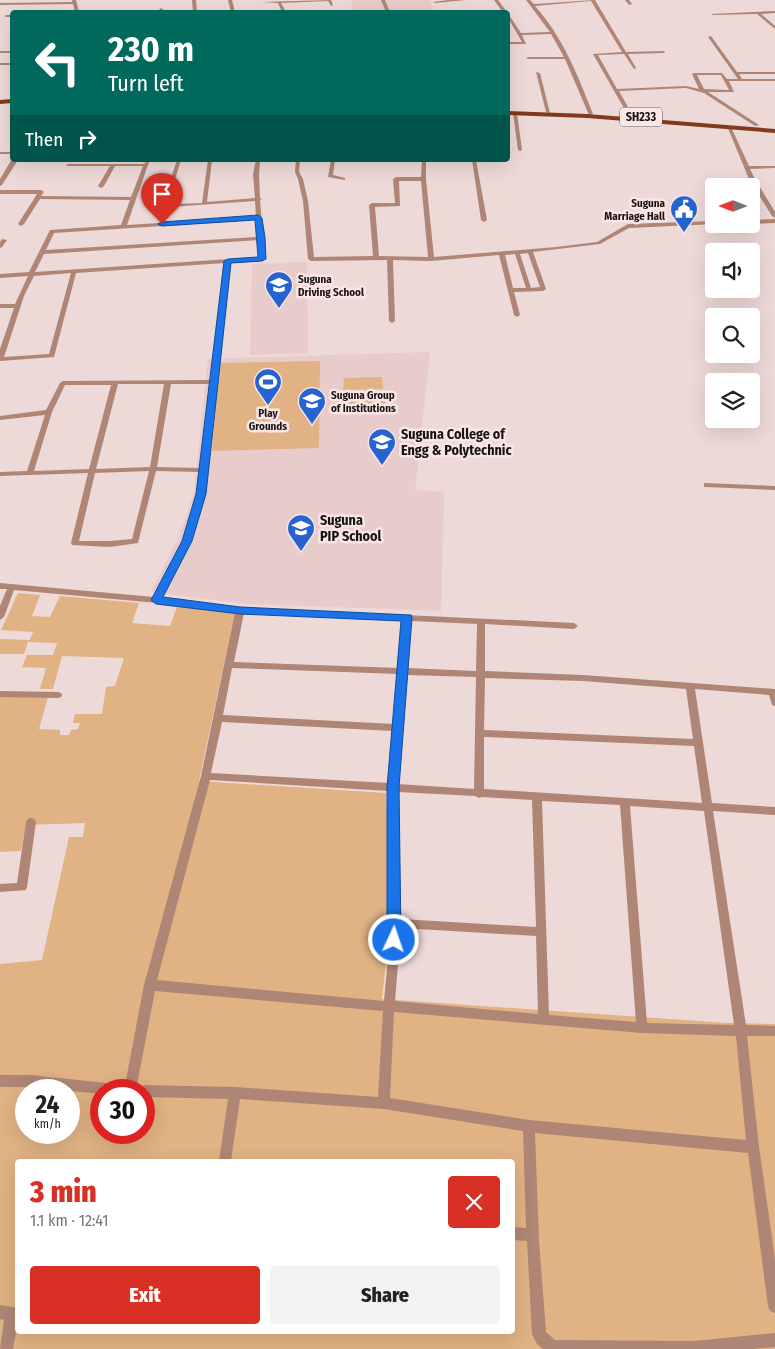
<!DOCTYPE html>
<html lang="en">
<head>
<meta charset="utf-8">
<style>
  body { margin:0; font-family:"Fira Sans Condensed",sans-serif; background:#f2f2f2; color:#222; height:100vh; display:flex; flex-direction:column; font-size:19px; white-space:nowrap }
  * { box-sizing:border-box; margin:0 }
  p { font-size:16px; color:#767676 }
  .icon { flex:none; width:28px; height:28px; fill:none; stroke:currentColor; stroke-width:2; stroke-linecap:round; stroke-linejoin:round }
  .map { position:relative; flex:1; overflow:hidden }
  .drawer { position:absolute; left:15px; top:1159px; width:500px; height:175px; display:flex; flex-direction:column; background:#fff; border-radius:5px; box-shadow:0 5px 20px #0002 }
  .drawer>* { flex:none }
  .top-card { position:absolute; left:10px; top:10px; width:500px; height:152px; border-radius:5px; box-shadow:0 5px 20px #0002; background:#00695c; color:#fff; overflow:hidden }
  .needle { width:32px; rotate:270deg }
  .tools { position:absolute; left:705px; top:178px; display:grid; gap:10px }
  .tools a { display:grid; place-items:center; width:55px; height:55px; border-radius:5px; background:#fff; box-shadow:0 5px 20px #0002; font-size:25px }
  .speed { position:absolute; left:15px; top:1079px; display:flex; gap:10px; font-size:25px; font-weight:700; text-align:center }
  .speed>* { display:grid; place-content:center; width:65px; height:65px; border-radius:50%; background:#fff; box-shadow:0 5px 20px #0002; line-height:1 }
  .speed small { font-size:12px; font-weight:400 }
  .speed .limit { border:8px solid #d22; background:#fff; color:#111 }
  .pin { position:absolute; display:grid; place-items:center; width:42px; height:42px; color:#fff; margin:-51px -21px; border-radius:50% 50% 50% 0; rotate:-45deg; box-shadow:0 0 5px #0007 }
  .pin .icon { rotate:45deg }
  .me { position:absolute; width:55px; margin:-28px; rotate:3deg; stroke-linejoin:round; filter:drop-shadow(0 0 4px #0008) }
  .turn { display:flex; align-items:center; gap:18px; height:105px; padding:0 15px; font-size:22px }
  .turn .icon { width:65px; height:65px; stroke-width:2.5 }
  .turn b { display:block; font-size:35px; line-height:42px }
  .then { display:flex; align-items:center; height:48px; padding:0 15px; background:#0003; gap:10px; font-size:19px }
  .round { display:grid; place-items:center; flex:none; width:52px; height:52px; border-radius:5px; background:#f2f2f2 }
  .headline { display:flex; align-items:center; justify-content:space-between; height:85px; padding:0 15px }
  h1 { font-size:30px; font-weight:800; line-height:38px; color:#d93025 }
  .cta { display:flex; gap:10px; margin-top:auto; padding:10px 15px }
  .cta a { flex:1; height:58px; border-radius:5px; background:#d93025; color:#fff; font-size:20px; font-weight:800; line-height:58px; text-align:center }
  .cta a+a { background:#f2f2f2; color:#222 }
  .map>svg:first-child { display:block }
</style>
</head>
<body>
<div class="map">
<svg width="775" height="1349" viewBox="0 0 775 1349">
  <rect width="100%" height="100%" fill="#edd9d8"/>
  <!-- built -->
  <path fill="#e8cbcb" d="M351,0h79l4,12h-80z
    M307,262l1,91 -58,2 2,-91z
    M430,352l-15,138 29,2 -3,119 -194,-7 -96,-12 29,-58 14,-42 14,-133z"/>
  <!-- green -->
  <path fill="#e0b284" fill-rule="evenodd" d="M320,361l-1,87 -107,3 8,-88z
    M382,377l1,12 -40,1 1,-12z
    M384,394l2,14 -43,2v-15z
    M18,593l22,2 -8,21 18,1 10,-21 79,7 -7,20 38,3 7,-19 58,5 -36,169 187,12 5,127 -9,79 346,24 47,1v325h-775v-385l42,-4 27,-123h14l2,-14 -59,2 -5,26 -21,1v-156l48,1 -9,32 21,1v5h9l2,-5 7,-1 2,-6h-7l2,-9h27l4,-27 9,-1 9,-28 -62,-2 -9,33h-13l6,-21 -24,-1 5,-12h26l4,-12 -29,-1 -4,12h-24v-15l30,1 3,-8 -32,-2zM26,1090h43v42h-43zM101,1090h43v42h-43zM18,1161h494v170h-494z"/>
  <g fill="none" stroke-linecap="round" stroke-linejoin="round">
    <!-- minor -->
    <path fill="#af8675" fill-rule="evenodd" d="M192,0h4l1,12h-4z
      M228,0h4l3,12h-4z
      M331,0l2,5 -2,1 -3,-5 -47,2 5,9h-4l-4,-9 -17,-1z
      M381,0h4l5,12h-4z
      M448,0h18l-31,3 -2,-1z
      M494,0h4l9,12h-34l29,-1z
      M526,0h4l4,4 61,-4 31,52 39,-1 -1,2 -36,1 8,14 -2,1 -10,-15 -26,1 19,34 69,-3 13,3 -7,-15 2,-1h28l5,6h11l-30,-42 3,-1 26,36h38v2h-36l3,5h33v2h-46l5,11h-26l51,33 -4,1 -51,-33 -18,-5 -67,3 14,25 -4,1 -36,-63 29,-2 -31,-51 -56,5c28,31 43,70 58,108l-4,1 -24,-56h-37l-2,-1 2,-1h36l-13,-23 -29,1 4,9h-18v-2h14l-14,-24v-3h1l12,18 29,-1zM697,75h24l8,15 -25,-1z
      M625,0h4l3,4 -3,1z
      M74,2l1,2 -75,1v-2z
      M160,8l3,1v3h-4z
      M775,11v2l-14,1 14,12v3l-18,-15 -44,1 -2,-1z
      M6,15h6v2h-7z
      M0,51h12v2h-12z
      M0,63h12v2h-12z
      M536,72l4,1 10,40 -4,-1z
      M515,112l2,1 5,37 -2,1 -2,-1 -5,-37z
      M727,126l4,1 18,39h26v2l-25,1 5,10 20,33v6l-3,-2 -23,-37z
      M0,152h12v2h-12z
      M177,160h4l-9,29 -5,1z
      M208,160h4l-5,42 48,-4 -2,-24 3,-14h4l-1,14 1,24 2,1 -2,1 3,37 2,1 -2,1 2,20 -3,2 -31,2 -26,231 -14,47 -29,57 78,9 334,16 4,3 -4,3 -89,-5v47l98,4 192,14v17l-3,-1 -3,-10 -74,-6 17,114 63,4v8l-62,-4 33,214 29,1v10h-28l12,111 16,112v54l-5,-2 -2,-5 -20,-153 -213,-20 4,108 7,91 9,8 139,1 81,-8v14l-22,2h-210l-6,-5 -5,-10 -5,-93 -15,-1v-13l14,1 -3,-97 -139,-22 -144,-10 -9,62h-12l9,-62 -84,-2v-7h-6l2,-3 4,-2 91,2 143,10 5,-86 -228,-20 -19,99h-35v4l-70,-7h-31v-12h31l94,10 19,-100 57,-209 34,-164 -78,-9 -143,-13 -10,27 -4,3v-14l7,-17h-7v-6l154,14 29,-56 14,-47 3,-22 -44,-1 -18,72 -28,4 -38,-2 -1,-2 17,-70 -88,3v-4l27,-1 18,-56 -45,5v-4l46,-6 14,-27 3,-2 148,-1 14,-117 -149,10 -22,84 -54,4v-12l14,-41h-14v-4h15l13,-28 -28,2v-4l29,-2 21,-42 71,-5 9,-25 -90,-1 -16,25 -3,2 -3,-2 19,-30h-37v-4h41l3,2 -3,4 90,1 12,-31h-28l-11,20 -3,2 -3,-2 12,-20h-42l-2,-1 2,-1h76l3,-3 2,1 -22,63 129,-8 -1,-16 -85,6v-2l2,-1 30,-1zM257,220l1,17 -212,13 8,-17zM258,240l1,17 -224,15 9,-18zM71,273l-22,81 -45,3 20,-61 10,-20zM118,384h46l-14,83 -54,2zM171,384h39l-10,84 -43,-1zM65,385h46l-22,84 -55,2 18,-59zM149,471l-17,68 -22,2h-31l16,-68zM244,613l159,7 -4,48 -165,-6zM411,621l66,3 -1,47 -69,-3zM232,668l166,6 -4,50 -171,-9zM407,675l69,2 -2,112 -76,-5zM485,678l98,3 103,8 7,50 -209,-9zM222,722l171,9 -4,52 -178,-10zM484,737l210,9 8,57 -218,-14zM210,780l178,11 3,132 -7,78 -227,-21zM398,792l77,4 4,2 3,-1 50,3 4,127 -135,-8zM542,801l78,4 16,217 -87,-7zM630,806l74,5 30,214 -87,-2zM401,928l135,8 2,78 -143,-13zM394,1012l248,21 94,3 10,104 -217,-20 -139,-22z
      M296,160h4l-1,12 4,7 5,22 6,56 59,-1 -4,-51 3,-2h23l-2,-24 3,-2h25l1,-17h4v19l8,78 122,-10 41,-5 31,-18 86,-3v3h2l-87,4 -29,16 -67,8 13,37 -3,2 -29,1 6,23 -3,2 -3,-2 -15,-60 -68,6 -38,-1 2,61 -3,2 -3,-2 -2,-61 -76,1 -3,-2 -5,-58 -5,-22 -3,-7zM399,181h22l7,76 -49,-1 -4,-49 25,-1zM528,253l12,34 -9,1 -11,-34zM515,254l11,34h-13l-8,-33z
      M331,160h4l-2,15 12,3v2l-17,-3z
      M472,160h4l11,60 -3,2 -3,-2z
      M775,219v4l-24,1v-4z
      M2,239l5,1 -5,7 -2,1v-6z
      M704,483l71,3v4l-68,-3h-3z
      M0,691l58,1 3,1 1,2 -1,2 -3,1 -58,-1z
      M31,818l3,1 2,3 -9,65 -1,3 -26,2v-8l17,-1 9,-61 2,-3z
      M0,1305l18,3v14l-5,27h-13l4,-29 -4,-1z"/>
    <!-- tertiary -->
    <path fill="#af8675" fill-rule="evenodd" d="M72,0h4l3,12h-4z
      M12,159l6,1 -16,25 -2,1v-7z"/>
    <!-- primary -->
    <path fill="#813a1b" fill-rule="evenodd" d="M12,99v4l-12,1v-4z
      M508,111l79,3 188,15v4l-188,-15 -79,-3z"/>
  </g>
  <!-- route -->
  <path fill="#1a73e8" stroke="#114b97" d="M258,215l4,3 3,20 1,21 -4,2 -31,2 -25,231 -14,47 -29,56 77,10 171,8 1,3 -13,169 2,153 -2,4 -5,2 -5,-2 -2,-4v-153l14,-166 -161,-7 -84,-10 -5,-4 31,-59 14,-47 28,-233 4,-2 30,-2 -3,-37 -93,6 -4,-2 4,-2z"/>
  <!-- icons -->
  <defs>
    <g id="civic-pin" transform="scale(1.4375)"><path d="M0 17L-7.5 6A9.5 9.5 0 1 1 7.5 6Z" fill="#2763d0" stroke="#fbe6e6"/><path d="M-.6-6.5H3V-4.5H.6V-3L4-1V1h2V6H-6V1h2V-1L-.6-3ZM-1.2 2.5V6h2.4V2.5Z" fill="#fff"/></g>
    <g id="school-pin" transform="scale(1.4375)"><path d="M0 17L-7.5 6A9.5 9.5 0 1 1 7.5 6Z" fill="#2763d0" stroke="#fbe6e6"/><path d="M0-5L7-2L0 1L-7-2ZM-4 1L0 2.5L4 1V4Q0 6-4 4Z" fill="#fff"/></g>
    <g id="stadium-pin" transform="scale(1.4375)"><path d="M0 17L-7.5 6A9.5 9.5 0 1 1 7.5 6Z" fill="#2763d0" stroke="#fbe6e6"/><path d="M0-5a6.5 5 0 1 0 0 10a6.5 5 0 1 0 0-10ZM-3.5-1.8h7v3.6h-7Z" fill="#fff"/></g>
    <g id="university-pin" transform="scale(1.4375)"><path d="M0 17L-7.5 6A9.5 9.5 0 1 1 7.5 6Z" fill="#2763d0" stroke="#fbe6e6"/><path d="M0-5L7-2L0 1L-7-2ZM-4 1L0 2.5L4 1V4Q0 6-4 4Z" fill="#fff"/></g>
  </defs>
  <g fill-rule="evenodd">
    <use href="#civic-pin" x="684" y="209"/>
    <use href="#school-pin" x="279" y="285"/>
    <use href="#stadium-pin" x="268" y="382"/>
    <use href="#university-pin" x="312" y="401"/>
    <use href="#university-pin" x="382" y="442"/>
    <use href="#school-pin" x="301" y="528"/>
  </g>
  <g text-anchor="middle" stroke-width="5" stroke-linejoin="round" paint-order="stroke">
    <!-- far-poi labels -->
    <g font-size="11" font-weight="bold" fill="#1a1313" stroke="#fbe6e6" text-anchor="start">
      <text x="665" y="207" text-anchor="end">Suguna<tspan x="665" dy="13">Marriage Hall</tspan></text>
      <text x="298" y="283">Suguna<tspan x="298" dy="13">Driving School</tspan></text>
      <text x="331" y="399">Suguna Group<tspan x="331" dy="13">of Institutions</tspan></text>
      <text x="268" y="417" text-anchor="middle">Play<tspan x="268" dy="13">Grounds</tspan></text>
    </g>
    <!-- shield labels -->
    <rect fill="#fbe6e6" stroke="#5e5252" stroke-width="1" x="620" y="107.5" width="42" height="19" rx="4"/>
    <g font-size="12" font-weight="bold" fill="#1a1313">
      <text x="641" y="121">SH233</text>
    </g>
    <!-- poi labels -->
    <g font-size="14" font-weight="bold" fill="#1a1313" stroke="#fbe6e6" text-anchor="start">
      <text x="401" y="439">Suguna College of<tspan x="401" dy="16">Engg &amp; Polytechnic</tspan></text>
      <text x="320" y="525">Suguna<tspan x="320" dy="16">PIP School</tspan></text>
    </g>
  </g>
</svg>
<div class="tools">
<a><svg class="needle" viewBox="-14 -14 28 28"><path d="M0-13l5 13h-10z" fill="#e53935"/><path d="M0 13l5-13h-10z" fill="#767676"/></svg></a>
<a><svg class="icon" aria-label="sound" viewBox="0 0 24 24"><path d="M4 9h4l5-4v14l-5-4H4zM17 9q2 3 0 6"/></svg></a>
<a><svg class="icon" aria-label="search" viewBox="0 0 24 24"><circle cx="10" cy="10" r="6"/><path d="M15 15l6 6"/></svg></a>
<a><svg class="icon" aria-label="layers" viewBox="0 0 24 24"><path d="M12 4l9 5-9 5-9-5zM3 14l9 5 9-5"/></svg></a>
</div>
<div class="speed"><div>24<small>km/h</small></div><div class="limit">30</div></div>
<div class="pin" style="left:162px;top:224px;background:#d93025"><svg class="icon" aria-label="arrive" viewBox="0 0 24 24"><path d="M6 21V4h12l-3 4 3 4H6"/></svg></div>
<svg class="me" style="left:394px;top:940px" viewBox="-20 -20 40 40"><circle r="17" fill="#1a73e8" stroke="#fff" stroke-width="3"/><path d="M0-11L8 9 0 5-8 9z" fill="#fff"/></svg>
<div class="top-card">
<div class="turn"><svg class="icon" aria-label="left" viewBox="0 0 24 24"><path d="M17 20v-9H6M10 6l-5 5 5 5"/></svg><div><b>230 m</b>Turn left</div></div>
<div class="then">Then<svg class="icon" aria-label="right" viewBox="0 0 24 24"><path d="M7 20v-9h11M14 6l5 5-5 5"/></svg></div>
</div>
<section class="drawer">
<div class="headline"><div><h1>3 min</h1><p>1.1 km · 12:41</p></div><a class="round" style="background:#d93025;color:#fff"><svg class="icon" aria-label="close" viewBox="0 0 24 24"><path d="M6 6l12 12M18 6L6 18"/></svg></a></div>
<div class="cta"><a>Exit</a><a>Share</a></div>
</section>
</div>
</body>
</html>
